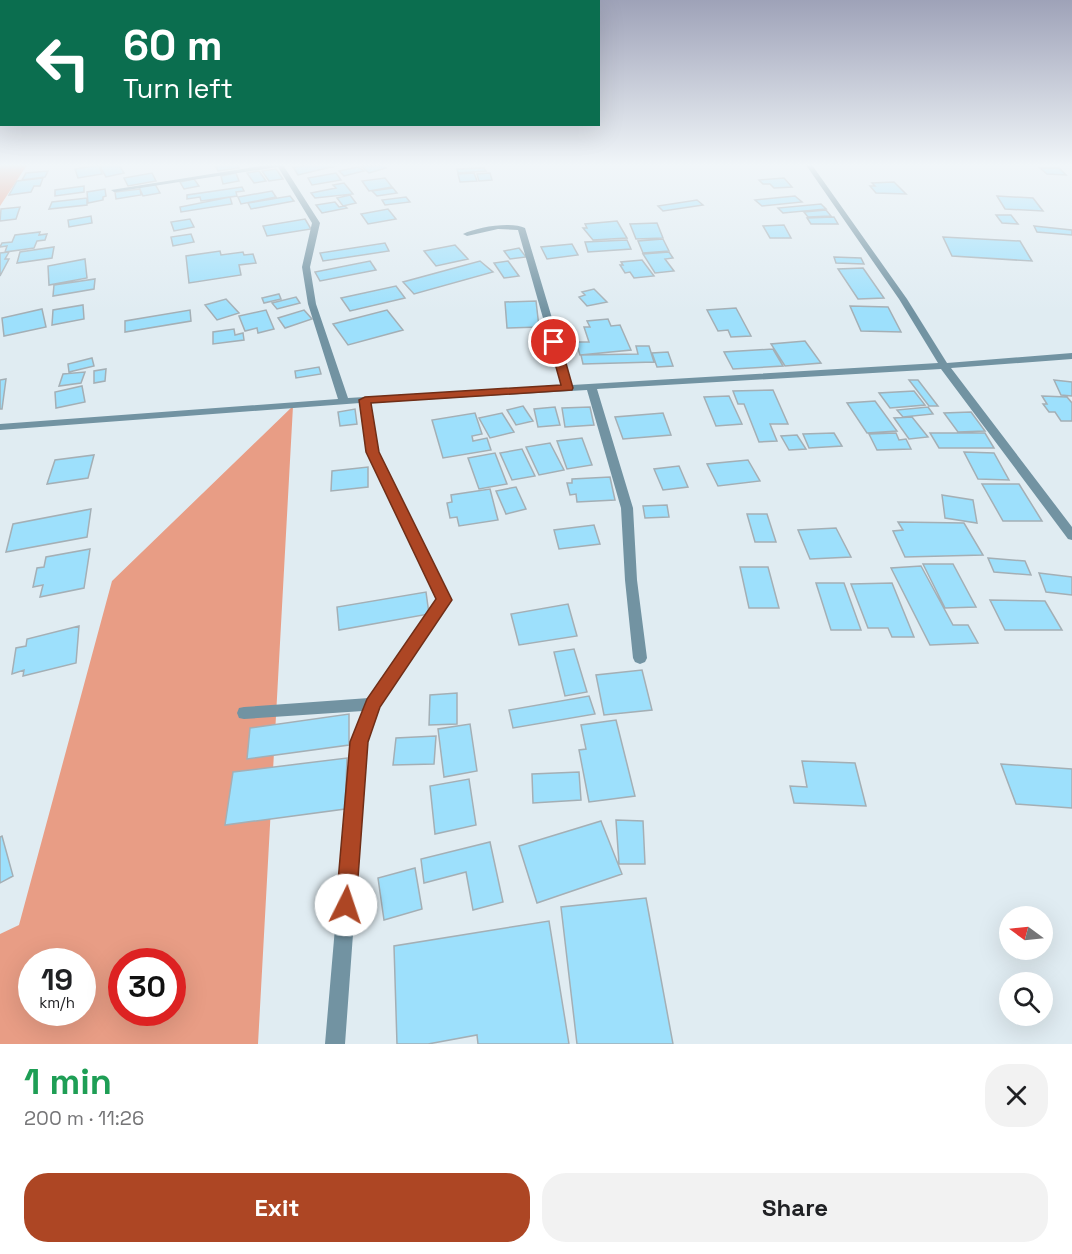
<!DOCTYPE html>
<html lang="en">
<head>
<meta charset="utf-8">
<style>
  body { margin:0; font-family:"Space Grotesk",sans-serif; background:#f2f2f2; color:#202124; height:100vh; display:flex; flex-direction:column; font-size:22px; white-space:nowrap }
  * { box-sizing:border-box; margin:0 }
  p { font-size:20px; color:#757577 }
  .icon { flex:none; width:33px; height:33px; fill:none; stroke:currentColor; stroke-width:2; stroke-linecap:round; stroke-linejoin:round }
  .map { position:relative; height:1044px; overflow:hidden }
  .side { display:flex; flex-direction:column; background:#fff; flex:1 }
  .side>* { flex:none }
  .guide { position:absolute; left:0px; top:0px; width:600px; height:126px; box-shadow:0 6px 24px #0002; background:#0b6e4f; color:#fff; overflow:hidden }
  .needle { width:39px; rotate:285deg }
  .controls { position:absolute; left:999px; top:906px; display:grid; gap:12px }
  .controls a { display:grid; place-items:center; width:54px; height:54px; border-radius:50%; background:#fff; box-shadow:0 6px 24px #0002; font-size:30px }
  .speed { position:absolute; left:18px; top:948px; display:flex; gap:12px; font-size:30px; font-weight:700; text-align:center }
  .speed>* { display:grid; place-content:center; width:78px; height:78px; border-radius:50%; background:#fff; box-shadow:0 6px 24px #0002; line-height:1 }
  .speed small { font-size:15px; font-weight:400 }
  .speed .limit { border:9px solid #d22; background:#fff; color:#111 }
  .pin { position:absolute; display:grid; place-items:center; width:51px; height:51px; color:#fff; margin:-26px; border:3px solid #fff; border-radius:50%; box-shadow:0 2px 6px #0007 }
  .me { position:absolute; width:66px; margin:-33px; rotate:4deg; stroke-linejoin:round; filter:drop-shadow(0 0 4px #0008) }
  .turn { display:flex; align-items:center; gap:21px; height:126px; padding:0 24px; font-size:27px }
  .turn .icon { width:78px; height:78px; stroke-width:2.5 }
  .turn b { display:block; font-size:42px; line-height:51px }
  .round { display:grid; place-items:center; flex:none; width:63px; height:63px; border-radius:24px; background:#f2f2f2 }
  .summary { display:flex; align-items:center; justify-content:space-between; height:102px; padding:0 24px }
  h1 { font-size:36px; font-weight:800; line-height:45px; color:#1e9e55 }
  .button { display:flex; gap:12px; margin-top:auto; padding:12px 24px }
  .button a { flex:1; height:69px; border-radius:24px; background:#ad4624; color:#fff; font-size:24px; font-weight:800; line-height:69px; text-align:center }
  .button a+a { background:#f2f2f2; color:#202124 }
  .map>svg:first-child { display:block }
</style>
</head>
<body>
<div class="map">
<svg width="1072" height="1044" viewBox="0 0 1072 1044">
  <rect width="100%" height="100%" fill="#e0ecf2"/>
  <!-- forest -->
  <path fill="#e89d85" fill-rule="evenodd" d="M0,165h27l-27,41z
    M293,406l-35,638h-258v-110l19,-9 93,-344zM32,962h50v50h-50zM122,962h50v50h-50z"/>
  <!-- building -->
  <path fill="#9de0fc" stroke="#a4afb5" stroke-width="1.5" d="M99,165l3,9 -24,4 -3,-9z
    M99,165h20l5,8 -18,4z
    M215,165h23l1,3 -21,3z
    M307,165h27l1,1 -37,9 -5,-8z
    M382,165l4,3 -17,5 -8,-7z
    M358,167l6,4 -20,5 -5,-5z
    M484,168l2,3 -28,2 -1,-4z
    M1040,168h19l7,7 -19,-1z
    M276,169l7,10 -14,2 -7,-10z
    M48,171l-3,6 -23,3 4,-7z
    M259,171l7,10 -12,2 -7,-10z
    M152,173l4,8 -28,5 -4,-8z
    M236,173l3,8 -16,3 -2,-8z
    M336,173l5,7 -29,5 -4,-7z
    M474,173l3,8 -17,1 -2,-8z
    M490,173l2,7 -13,1 -2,-7z
    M43,178l-3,8h-6l-3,6 -22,3 8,-14z
    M385,178l7,9 -23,4 -7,-10z
    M784,178l8,9 -18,1 -4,-4h-7l-4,-4z
    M194,179l5,7 -15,3 -4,-7z
    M894,182l12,12 -30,-1 -6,-7h5l-3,-3z
    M344,183l9,11 -38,4 -4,-5 25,-5 -3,-3z
    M155,184l5,9 -17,3 -4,-9z
    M84,186v6l-29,4v-6z
    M242,187l2,4 -8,1 1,4 -36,5 -1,-4 -13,2v-4z
    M393,188l4,5 -20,3 -5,-5z
    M105,189l1,7 -3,1v3l-15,3 -1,-11z
    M140,189l1,6 -25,4 -1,-7z
    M272,191l4,6 -35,7 -3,-7z
    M350,195l6,8 -13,3 -6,-8z
    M290,196l4,5 -43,8 -3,-6z
    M795,196l7,6 -40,4 -7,-6z
    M997,196l36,2 10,13 -38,-2z
    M230,197l2,7 -51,8 -1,-5z
    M406,197l4,5 -25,3 -3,-5z
    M87,198v7l-38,4 3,-7z
    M697,200l6,5 -40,6 -5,-5z
    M335,202l4,5 6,-1 2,2 -25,5 -6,-8z
    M821,204l5,5 -43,4 -5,-5z
    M20,207l-4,12 -16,2 1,-12z
    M388,209l8,10 -28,5 -7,-10z
    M826,210l5,6 -23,1 -4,-5z
    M996,215h15l7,9 -16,-1z
    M91,216l1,7 -23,4 -1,-7z
    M834,217l4,7h-27l-4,-6z
    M190,219l4,8 -20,4 -3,-9z
    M305,219l6,10 -44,7 -4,-10z
    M617,221l10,17 -34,2 -10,-12h4l-2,-4z
    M657,223l6,15 -27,1 -6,-15z
    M784,225l7,13h-21l-7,-12z
    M1034,226l38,4v5l-35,-3z
    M40,232l-1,3 8,-1 -2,6 -8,1 -3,7 -29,4 2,-6 -7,1 2,-4 10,-1 3,-7z
    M191,234l3,8 -21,4 -2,-9z
    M943,237l77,4 12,20 -80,-5z
    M663,239l6,12 -26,2 -5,-12z
    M627,240l4,9 -43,3 -3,-10z
    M385,243l4,8 -66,10 -3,-8z
    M572,244l6,11 -31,4 -6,-12z
    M455,245l13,14 -32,7 -12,-15z
    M54,247l-2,11 -35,5 3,-11z
    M519,248l7,9 -16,2 -6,-8z
    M220,251l1,4 22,-3 1,3 9,-1 3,9 -17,2 2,10 -52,8 -3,-27z
    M9,252l-4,7h4l-9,17v-23z
    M669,252l4,6 -8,1 9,12 -19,2 -12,-19z
    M834,257l27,1 3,6 -28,-1z
    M85,259l2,19 -38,7 -1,-19z
    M642,260l12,16 -20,2 -4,-6 -5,1 -5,-8h3l-2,-3z
    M370,261l6,9 -56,11 -5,-9z
    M480,261l13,11 -79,22 -11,-12z
    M508,261l11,15 -15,2 -10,-15z
    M863,268l21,30 -26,1 -20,-30z
    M95,279l-1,10 -41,7 1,-11z
    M396,286l9,12 -55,13 -9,-13z
    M594,289l13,13 -20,4 -8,-9 6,-2 -3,-3z
    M279,294l2,5 -17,4 -2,-5z
    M296,297l4,6 -23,6 -5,-6z
    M226,299l13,14 -22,7 -12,-15z
    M536,301l3,26 -32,1 -2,-26z
    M83,305l1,14 -32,6 1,-15z
    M850,306l38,1 13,25 -40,-1z
    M736,308l15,28 -20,1 -3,-7 -10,1 -11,-21z
    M42,309l4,18 -42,9 -2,-18z
    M190,310l1,11 -66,11v-11z
    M266,310l8,19 -16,4 -1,-5 -12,3 -6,-15z
    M304,310l8,9 -27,9 -7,-10z
    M387,310l16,20 -55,15 -15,-21z
    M608,319l3,7 9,-1 11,25 -51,5 -4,-13h13l-5,-15h6l-3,-6z
    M234,329l1,6 8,-2 1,7 -31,4v-12z
    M805,341l16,22 -36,3 -14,-22z
    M636,346h13l5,16 -71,2 -2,-9 57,-1z
    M773,349l10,17 -50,3 -9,-17z
    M668,352l5,14 -16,1 -5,-14z
    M92,358l2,8 -25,6 -1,-8z
    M319,367l2,7 -25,4 -1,-7z
    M106,369l-1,12 -11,2v-12z
    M85,372l-4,11 -22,3 4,-12z
    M6,379l-4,30h-2v-29z
    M909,380h9l20,26h-9z
    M1054,380l18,2v14l-11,-1z
    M82,386l3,16 -29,6 -1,-16z
    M773,390l15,34h-18l7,17 -18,1 -15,-38h-6l-5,-13z
    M914,391l11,14 -35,3 -11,-15z
    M729,396l13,28 -26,2 -12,-29z
    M1042,396l25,1 5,6v18h-11l-6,-9h-6l-6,-8h4z
    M875,401l22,30 -30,2 -20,-30z
    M523,406l10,15 -17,4 -9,-15z
    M555,407l5,18 -22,2 -4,-18z
    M590,407l4,18 -29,2 -3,-19z
    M928,407l5,7 -30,3 -6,-7z
    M355,409l2,15 -17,2 -2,-14z
    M971,412l14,19 -27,1 -14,-19z
    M475,413l7,21 -10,2 1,5 14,-3 4,12 -48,8 -11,-38z
    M502,413l12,19 -24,6 -11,-20z
    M663,413l8,22 -48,4 -8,-22z
    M912,417l16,20 -19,2 -15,-21z
    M834,433l8,13 -33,2 -6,-14z
    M896,433l3,7 7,-1 5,10 -34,1 -8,-16z
    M930,433h55l9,15h-55z
    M797,435l9,14 -17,1 -8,-14z
    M582,438l10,27 -25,4 -10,-28z
    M550,443l14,27 -25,5 -13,-28z
    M522,449l13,27 -23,4 -12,-27z
    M964,452l30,1 15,27 -31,-1z
    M495,453l12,31 -28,5 -11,-31z
    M94,455l-6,23 -41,6 8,-24z
    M748,460l12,21 -42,5 -11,-22z
    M679,466l9,21 -25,3 -9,-21z
    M368,467v20l-37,4 1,-20z
    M610,477l5,23 -38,2 -1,-8 -6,1 -3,-12h5v-4z
    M982,484h37l23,37h-39z
    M516,487l10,22 -20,5 -10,-23z
    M490,489l8,31 -39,6 -2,-9 -7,1 -3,-15 5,-1 -1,-7z
    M942,495l31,5 4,23 -32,-5z
    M667,505l2,12 -24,1 -2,-12z
    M91,509l-4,28 -81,15 7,-28z
    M747,514h20l9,28h-21z
    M898,522l66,1 19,32 -78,2 -12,-26 10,-1z
    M594,525l6,19 -41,5 -5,-19z
    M836,528l15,29 -41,2 -12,-29z
    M90,549l-6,39 -44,9 3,-12 -10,2 4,-19 7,-1 2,-10z
    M988,558l37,3 6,14 -37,-3z
    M923,564h30l23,43 -31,1z
    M921,566l32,59h15l10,18 -48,2 -39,-77z
    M740,567h28l11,41h-30z
    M1039,573l33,4v18l-26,-3z
    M816,583h28l17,47h-30z
    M892,583l22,54h-22l-4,-9h-20l-17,-44z
    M426,592l3,22 -90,16 -2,-23z
    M990,600l55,1 17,29h-57z
    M568,604l9,32 -58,9 -8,-31z
    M79,626l-3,37 -53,13 1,-6 -12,4 4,-26 10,-2 1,-7z
    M574,649l13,43 -22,4 -11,-44z
    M642,670l10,40 -48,5 -8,-40z
    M457,693v31l-28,1 1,-30z
    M589,696l6,18 -82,14 -4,-18z
    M349,714v31l-102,14 3,-31z
    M616,720l19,76 -46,6 -10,-52 7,-1 -5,-24z
    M470,724l7,47 -33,6 -6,-48z
    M436,736l-2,28 -41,1 3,-27z
    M347,758l-2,51 -120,16 8,-53z
    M802,761l53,2 11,43 -72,-3 -4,-17 17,1z
    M1001,764l71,5v39l-56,-4z
    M579,772l2,28 -48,3 -1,-29z
    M469,779l7,46 -41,9 -5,-48z
    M616,820l27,1 2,43h-26z
    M601,821l21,53 -85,29 -18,-57z
    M2,836l11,40 -13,7v-46z
    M490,842l13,60 -30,8 -7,-38 -42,11 -3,-24z
    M415,868l7,41 -38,11 -6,-42z
    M646,898l27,146h-96l-16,-137z
    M549,921l20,123h-91l-1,-9 -49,9h-31l-3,-98z"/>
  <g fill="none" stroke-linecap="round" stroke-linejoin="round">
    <!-- street -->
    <path fill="#7293a2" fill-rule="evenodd" d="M267,165h16l37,58 -10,44 6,37 32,94 214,-13 -44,-155 -20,-1 -31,7 -4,-2c13,-7 49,-13 62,-6l47,157 366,-22 -39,-64 -93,-134h6l95,134 40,64 125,-10v6l-121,9 121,159v13l-4,-1 -127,-170 -344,20 36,119 4,72 10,78 -2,4 -5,2 -5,-2 -2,-4 -8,-78 -4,-72 -34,-118 -217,13 7,48 74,149 -72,107 -12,35 -22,302h-20l26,-302 12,-31 -119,8 -5,-1 -2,-5 2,-5 5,-1 125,-9 68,-98 -70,-149 -7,-48 -360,27v-6l338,-25 -30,-95 -6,-37 10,-44 -34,-56 -164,25 -3,-2z"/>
  </g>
  <!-- sky -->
  <linearGradient id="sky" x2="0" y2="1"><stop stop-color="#9ea2b8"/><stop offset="0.53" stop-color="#f1f6f9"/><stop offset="1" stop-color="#f1f6f9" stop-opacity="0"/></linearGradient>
  <rect width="1072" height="311" fill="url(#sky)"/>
  <!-- route -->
  <path fill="#ad4624" stroke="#702e17" stroke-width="1.5" d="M554,339l6,3 13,46 -1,2 -201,13 8,49 73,148 -72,107 -12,35 -12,163 -3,7 -7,3 -7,-3 -3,-7 14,-163 17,-43 69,-100 -70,-147 -7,-52 6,-3 196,-12 -12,-43z"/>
</svg>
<div class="controls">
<a><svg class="needle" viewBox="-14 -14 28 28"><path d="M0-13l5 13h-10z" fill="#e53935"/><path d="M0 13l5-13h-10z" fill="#757577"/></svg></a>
<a><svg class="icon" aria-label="search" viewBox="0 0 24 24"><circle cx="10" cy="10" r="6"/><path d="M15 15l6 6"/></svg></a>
</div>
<div class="speed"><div>19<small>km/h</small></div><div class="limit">30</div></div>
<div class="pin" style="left:554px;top:342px;background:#d93025"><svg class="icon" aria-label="arrive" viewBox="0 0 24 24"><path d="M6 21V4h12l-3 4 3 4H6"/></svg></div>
<svg class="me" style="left:346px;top:905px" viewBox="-20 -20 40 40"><circle r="19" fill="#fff"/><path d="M0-13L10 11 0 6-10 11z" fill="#ad4624"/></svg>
<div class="guide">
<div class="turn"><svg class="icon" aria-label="left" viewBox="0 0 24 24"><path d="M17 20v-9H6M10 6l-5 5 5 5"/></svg><div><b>60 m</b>Turn left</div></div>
</div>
</div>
<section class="side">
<div class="summary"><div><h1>1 min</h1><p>200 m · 11:26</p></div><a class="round"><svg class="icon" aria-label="close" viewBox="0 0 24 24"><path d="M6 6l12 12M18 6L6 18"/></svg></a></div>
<div class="button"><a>Exit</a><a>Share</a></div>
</section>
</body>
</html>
